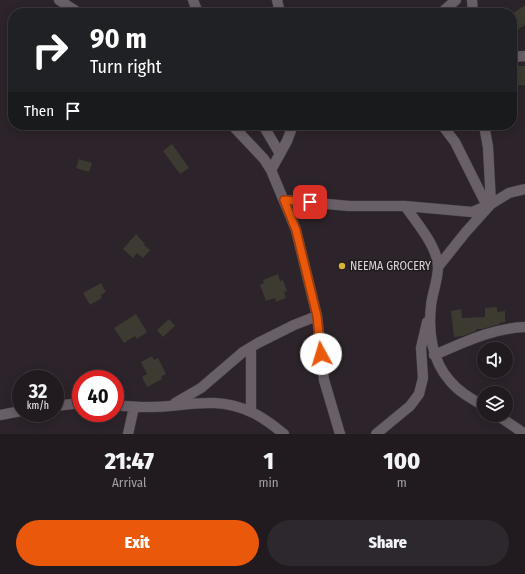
<!DOCTYPE html>
<html lang="en">
<head>
<meta charset="utf-8">
<style>
  body { margin:0; font-family:"Fira Sans Condensed",sans-serif; background:#2d282d; color:#f1f3f6; height:100vh; display:flex; flex-direction:column; font-size:15px; white-space:nowrap }
  * { box-sizing:border-box; margin:0 }
  p { font-size:13px; color:#a2a1a5 }
  .icon { flex:none; width:22px; height:22px; fill:none; stroke:currentColor; stroke-width:2; stroke-linecap:round; stroke-linejoin:round }
  .map { position:relative; height:434px; overflow:hidden }
  .sheet { display:flex; flex-direction:column; background:#211b20; flex:1 }
  .sheet>* { flex:none }
  .banner { position:absolute; left:8px; top:8px; width:509px; height:122px; border-radius:16px; box-shadow:0 2px 10px #0003,0 0 0 1px #3e393e; background:#202124; color:#fff; overflow:hidden }
  .controls { position:absolute; left:477px; top:342px; display:grid; gap:8px }
  .controls a { display:grid; place-items:center; width:36px; height:36px; border-radius:50%; background:#211b20; box-shadow:0 2px 10px #0003,0 0 0 1px #3e393e; font-size:20px }
  .speed { position:absolute; left:12px; top:370px; display:flex; gap:8px; font-size:20px; font-weight:700; text-align:center }
  .speed>* { display:grid; place-content:center; width:52px; height:52px; border-radius:50%; background:#211b20; box-shadow:0 2px 10px #0003,0 0 0 1px #3e393e; line-height:1 }
  .speed small { font-size:10px; font-weight:400 }
  .speed .limit { border:6px solid #d22; background:#fff; color:#111 }
  .pin { position:absolute; display:grid; place-items:center; width:34px; height:34px; color:#fff; margin:-17px; border-radius:8px; box-shadow:0 2px 6px #0006 }
  .me { position:absolute; width:44px; margin:-22px; rotate:354deg; stroke-linejoin:round; filter:drop-shadow(0 0 3px #0008) }
  .turn { display:flex; align-items:center; gap:14px; height:84px; padding:0 16px; font-size:18px }
  .turn .icon { width:52px; height:52px; stroke-width:2.5 }
  .turn b { display:block; font-size:28px; line-height:34px }
  .then { display:flex; align-items:center; height:38px; padding:0 16px; background:#0003; gap:8px; font-size:15px }
  .eta { display:flex; justify-content:space-evenly; align-items:center; height:68px; text-align:center }
  .eta b { font-size:24px; font-weight:800; line-height:28px }
  .button { display:flex; gap:8px; margin-top:auto; padding:8px 16px }
  .button a { flex:1; height:46px; border-radius:24px; background:#ea580c; color:#fff; font-size:16px; font-weight:800; line-height:46px; text-align:center }
  .button a+a { background:#2d282d; color:#f1f3f6 }
  .map>svg:first-child { display:block }
</style>
</head>
<body>
<div class="map">
<svg width="525" height="434" viewBox="0 0 525 434">
  <rect width="100%" height="100%" fill="#2c242a"/>
  <!-- building -->
  <path fill="#3c3a31" d="M525,5v20l-13,8v-19z
    M512,66h13v19h-13z
    M172,144l17,24 -9,6 -17,-23z
    M79,159l13,4 -3,9 -13,-4z
    M136,234l9,10 -1,1 6,5 -7,8 -6,-5 -4,5 -10,-9z
    M278,274l2,7 3,-1 4,11 -3,1 2,6 -10,4 -1,-4 -9,3 -6,-16 4,-2 -1,-3z
    M101,283l5,9 -5,3 1,3 -12,7 -7,-12z
    M497,307v5l8,-1v11l-6,1 1,1 -18,5h-6v2l-13,5 -9,1 -3,-26 10,-2 1,9 23,-1v-9z
    M136,314l11,18 -10,7 -2,-3 -11,7 -10,-15z
    M169,319l6,7 -12,11 -6,-7z
    M152,356l2,4 4,-2 8,16 -5,3 1,2 -15,8 -5,-10 5,-3 -6,-12z"/>
  <g fill="none" stroke-linecap="round" stroke-linejoin="round">
    <!-- minor casing -->
    <g stroke="#474146" stroke-width="11">
      <path id="minor" d="M59,0l20,13
        M193,0l5,13
        M277,0l3,13
        M472,0l1,13
        M441,13l15,-13
        M512,57l13,-1
        M232,125l32,34 7,11 25,60 21,86 7,64 16,54
        M263,125l17,29
        M442,125l13,17 32,64
        M271,170l16,-29 6,-16
        M284,200l65,6h56l67,6 19,-8 18,-11 16,-4
        M405,206c11,16 33,41 33,61 0,13 -6,27 -7,39 -3,26 1,55 19,75 9,11 22,18 34,25
        M438,267l27,-34 26,-29 -3,-57 -4,-22
        M251,348v64
        M434,355c29,-12 59,-27 91,-28
        M175,403l26,-15 42,-36 15,-9 36,-18 23,-9
        M115,405c18,2 37,3 55,1 29,-3 53,-7 81,6 12,5 23,14 33,22
        M55,406l26,-3
        M0,415l21,-4
        M497,415l28,19
        M128,434l6,-27
        M376,434l34,-28 9,-12 4,-16 -2,-30 6,-26"/>
    </g>
    <!-- minor -->
    <use href="#minor" stroke="#696067" stroke-width="10"/>
  </g>
  <g fill="none" stroke-linecap="round" stroke-linejoin="round">
    <!-- route casing -->
    <g stroke="#983908" stroke-width="10">
      <path id="route" d="M310,202l-26,-2 12,30 21,86 4,38"/>
    </g>
    <!-- route -->
    <use href="#route" stroke="#ea580c" stroke-width="7"/>
  </g>
  <!-- markers -->
  <circle fill="#d6b534" stroke="#221b20" stroke-width="1.5" cx="342" cy="266" r="4"/>
  <g text-anchor="middle" stroke-width="3" stroke-linejoin="round" paint-order="stroke">
    <!-- poi labels -->
    <g font-size="12" fill="#d9d4d8" stroke="#221b20" text-anchor="start">
      <text x="350" y="270">NEEMA GROCERY</text>
    </g>
  </g>
</svg>
<div class="controls">
<a><svg class="icon" aria-label="sound" viewBox="0 0 24 24"><path d="M4 9h4l5-4v14l-5-4H4zM17 9q2 3 0 6"/></svg></a>
<a><svg class="icon" aria-label="layers" viewBox="0 0 24 24"><path d="M12 4l9 5-9 5-9-5zM3 14l9 5 9-5"/></svg></a>
</div>
<div class="speed"><div>32<small>km/h</small></div><div class="limit">40</div></div>
<div class="pin" style="left:310px;top:202px;background:#d93025"><svg class="icon" aria-label="arrive" viewBox="0 0 24 24"><path d="M6 21V4h12l-3 4 3 4H6"/></svg></div>
<svg class="me" style="left:321px;top:354px" viewBox="-20 -20 40 40"><circle r="19" fill="#fff"/><path d="M0-13L10 11 0 6-10 11z" fill="#ea580c"/></svg>
<div class="banner">
<div class="turn"><svg class="icon" aria-label="right" viewBox="0 0 24 24"><path d="M7 20v-9h11M14 6l5 5-5 5"/></svg><div><b>90 m</b>Turn right</div></div>
<div class="then">Then<svg class="icon" aria-label="arrive" viewBox="0 0 24 24"><path d="M6 21V4h12l-3 4 3 4H6"/></svg></div>
</div>
</div>
<section class="sheet">
<div class="eta">
<div><b>21:47</b><p>Arrival</p></div>
<div><b>1</b><p>min</p></div>
<div><b>100</b><p>m</p></div>
</div>
<div class="button"><a>Exit</a><a>Share</a></div>
</section>
</body>
</html>
